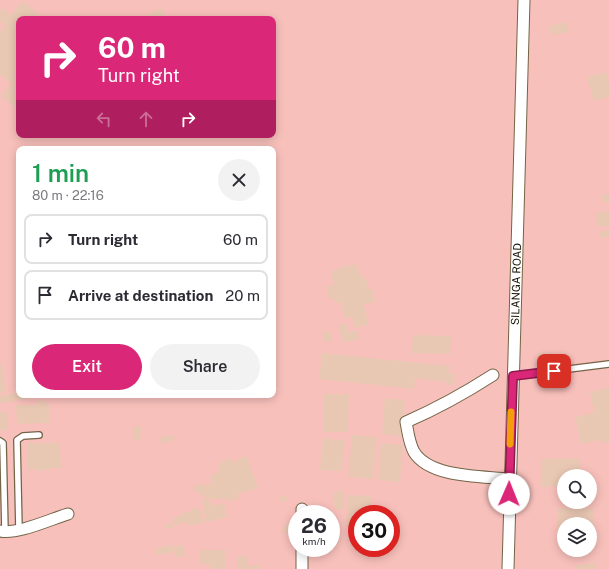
<!DOCTYPE html>
<html lang="en">
<head>
<meta charset="utf-8">
<style>
  body { margin:0; font-family:"Public Sans",sans-serif; background:#f2f2f3; color:#2b2b33; height:100vh; display:flex; flex-direction:column; font-size:15px; white-space:nowrap }
  * { box-sizing:border-box; margin:0 }
  p { font-size:13px; color:#7c7c81 }
  .icon { flex:none; width:22px; height:22px; fill:none; stroke:currentColor; stroke-width:2; stroke-linecap:round; stroke-linejoin:round }
  .map { position:relative; flex:1; overflow:hidden }
  .details { position:absolute; left:16px; top:146px; width:260px; height:252px; display:flex; flex-direction:column; background:#fff; border-radius:8px; box-shadow:0 2px 10px #0003 }
  .details>* { flex:none }
  .guide { position:absolute; left:16px; top:16px; width:260px; height:122px; border-radius:8px; box-shadow:0 2px 10px #0003; background:#db2777; color:#fff; overflow:hidden }
  .controls { position:absolute; left:557px; top:469px; display:grid; gap:8px }
  .controls a { display:grid; place-items:center; width:40px; height:40px; border-radius:50%; background:#fff; box-shadow:0 2px 10px #0003; font-size:20px }
  .speed { position:absolute; left:288px; top:505px; display:flex; gap:8px; font-size:20px; font-weight:700; text-align:center }
  .speed>* { display:grid; place-content:center; width:52px; height:52px; border-radius:50%; background:#fff; box-shadow:0 2px 10px #0003; line-height:1 }
  .speed small { font-size:10px; font-weight:400 }
  .speed .limit { border:6px solid #d22; background:#fff; color:#111 }
  .pin { position:absolute; display:grid; place-items:center; width:34px; height:34px; color:#fff; margin:-17px; border-radius:8px; box-shadow:0 2px 6px #0006 }
  .me { position:absolute; width:44px; margin:-22px; rotate:1deg; stroke-linejoin:round; filter:drop-shadow(0 0 3px #0008) }
  .turn { display:flex; align-items:center; gap:14px; height:84px; padding:0 16px; font-size:18px }
  .turn .icon { width:52px; height:52px; stroke-width:2.5 }
  .turn b { display:block; font-size:28px; line-height:34px }
  .lanes { display:flex; align-items:center; height:38px; padding:0 16px; background:#0003; justify-content:center; gap:20px; direction:ltr }
  .lanes .off { opacity:.35 }
  .round { display:grid; place-items:center; flex:none; width:42px; height:42px; border-radius:21px; background:#f2f2f3 }
  .headline { display:flex; align-items:center; justify-content:space-between; height:68px; padding:0 16px }
  h1 { font-size:24px; font-weight:600; line-height:30px; color:#1e9e55 }
  .button { display:flex; gap:8px; margin-top:auto; padding:8px 16px }
  .button a { flex:1; height:46px; border-radius:24px; background:#db2777; color:#fff; font-size:16px; font-weight:600; line-height:46px; text-align:center }
  .button a+a { background:#f2f2f3; color:#2b2b33 }
  ul { padding:0; list-style:none }
  li { display:flex; align-items:center; gap:12px; height:50px; margin:0 8px 6px; padding:0 8px; border:2px solid #e1e1e2; border-radius:8px }
  li div { flex:1 }
  li b { display:block; font-size:15px }
  li em { font-style:normal }
  .map>svg:first-child { display:block }
</style>
</head>
<body>
<div class="map">
<svg width="609" height="569" viewBox="0 0 609 569">
  <rect width="100%" height="100%" fill="#f2e2c1"/>
  <!-- green -->
  <path fill="#f8c0bb" fill-rule="evenodd" d="M0,0h609v569h-609zM19,19h254v116h-254zM19,149h254v246h-254zM564,476h26v26h-26zM297,514h34v34h-34zM357,514h34v34h-34zM564,524h26v26h-26z"/>
  <!-- building -->
  <path fill="#e9c8b3" d="M22,1l23,18h-26v87l-3,2 -15,-12 10,-12 -11,-9v-43l5,-7 -5,-4v-11l2,-2 9,7z
    M163,9l2,9 -15,1 -2,-6z
    M91,16h27v3h-27z
    M567,22l2,10 -18,3 -2,-9z
    M606,72l3,12v13l-15,4 -7,-24z
    M609,194v8l-6,1 -1,-8z
    M609,211v15l-12,1 -2,-14z
    M609,230v6l-9,2 -1,-6z
    M357,264l3,11h3l1,4h2l3,11 4,-1 2,13 -11,2 4,21 -14,3 -2,-11 -8,1 -3,-16 -6,1 -1,-5 -5,1 -3,-13 8,-1 -3,-14 9,-2v-2z
    M347,323l2,9 8,-2 2,9 -16,4 -4,-18z
    M330,331l2,10 -8,1 -2,-10z
    M413,335l38,1 -1,18 -38,-1z
    M322,353l128,13 -1,8h6l-1,11h-8l1,-3 -32,-4 -1,11 -95,-10z
    M538,353h11l1,12 -11,1z
    M0,364h2l4,28 -6,1z
    M609,388v54l-8,1 -1,-3 -19,4 -6,-27 19,-4 -4,-21z
    M19,392v3h17l1,2 -37,6v-7z
    M324,394h25l-1,38h-24z
    M385,398l20,2 -4,36 -19,-2z
    M37,401h9v4h3v18l-32,1 -1,-19h22z
    M0,412h8v18h-8z
    M133,427h8l-1,14 -7,-1z
    M173,435l1,5 -13,3 -1,-5z
    M352,435l25,2 -4,42 -25,-2z
    M323,438l22,2 -3,31 -22,-1z
    M27,443h33l1,25h-12v2l-13,1v-2h-8z
    M381,443l22,2 -3,37 -22,-2z
    M247,456l11,32 -20,6 1,4 -12,4 -1,-4 -13,2 -1,-2h-5l-14,-8 3,-6 4,2 4,-2 3,1h2v-2h3l-2,-7 8,-4 -1,-4 4,-7 11,-3 1,5 3,-1v-2z
    M580,458l1,18h-17v10l-22,1 -1,-28z
    M343,491l2,18 -10,1 -2,-18z
    M348,495l23,1 -1,18h-13v12h-11z
    M279,496l8,1 -1,5 -7,-1z
    M205,498v2l5,-1 1,7 13,-3 3,14 -20,5 -4,-13 2,-1 -4,-9z
    M568,503l12,1 -1,4 15,1 -1,30 -3,-1v-14h-26v13h-7l1,-29 10,1z
    M194,507l9,5 -2,5 3,1 1,4 -17,4 -1,-4 -12,3 -2,-7 9,-3 3,-4 6,1z
    M172,522l2,5 -9,2 -1,-4z
    M287,523l5,4 -5,7 -5,-4z
    M174,545l1,7 -19,3 -1,-7z
    M184,545l1,11 -9,1 -1,-11z
    M199,550h27l-1,19h-13l-2,-1v-4h-11z
    M247,556l1,10 11,-1v4h-21l-1,-12z
    M595,563v6h-19v-4z"/>
  <g fill="none" stroke-linecap="round" stroke-linejoin="round">
    <!-- lane casing -->
    <g stroke="#736447" stroke-width="8">
      <path id="lane" d="M513,376l96,-12
        M0,441l3,2 2,89
        M19,530l-2,-90 6,-4 16,-1"/>
    </g>
    <!-- street casing -->
    <g stroke="#736447" stroke-width="13">
      <g id="street">
        <path d="M493,375c-28,18 -57,34 -87,47 2,10 3,21 8,30 16,26 68,24 95,27"/>
        <path d="M302,514v-5"/>
        <path d="M0,531c17,4 51,-12 68,-17"/>
        <path d="M302,569v-21"/>
        <path id="s1" d="M508,569l16,-569"/>
      </g>
    </g>
    <!-- lane -->
    <use href="#lane" stroke="#fff" stroke-width="5.5"/>
    <!-- street -->
    <use href="#street" stroke="#fff" stroke-width="11"/>
  </g>
  <g fill="none" stroke-linecap="round" stroke-linejoin="round">
    <!-- route casing -->
    <g stroke="#8e194d" stroke-width="10">
      <path id="route" d="M509,494l4,-118 41,-5"/>
    </g>
    <!-- route -->
    <use href="#route" stroke="#db2777" stroke-width="7"/>
    <!-- slow -->
    <path stroke="#f59e0b" stroke-width="7" d="M510,444l1,-32"/>
  </g>
  <g text-anchor="middle" stroke-width="3.5" stroke-linejoin="round" paint-order="stroke">
    <!-- street labels -->
    <g font-size="11" fill="#181307" stroke="#f2e2c1">
      <text dy="4" stroke="none"><textPath href="#s1" startOffset="285">SILANGA ROAD</textPath></text>
    </g>
  </g>
</svg>
<div class="controls">
<a><svg class="icon" aria-label="search" viewBox="0 0 24 24"><circle cx="10" cy="10" r="6"/><path d="M15 15l6 6"/></svg></a>
<a><svg class="icon" aria-label="layers" viewBox="0 0 24 24"><path d="M12 4l9 5-9 5-9-5zM3 14l9 5 9-5"/></svg></a>
</div>
<div class="speed"><div>26<small>km/h</small></div><div class="limit">30</div></div>
<div class="pin" style="left:554px;top:371px;background:#d93025"><svg class="icon" aria-label="arrive" viewBox="0 0 24 24"><path d="M6 21V4h12l-3 4 3 4H6"/></svg></div>
<svg class="me" style="left:509px;top:494px" viewBox="-20 -20 40 40"><circle r="19" fill="#fff"/><path d="M0-13L10 11 0 6-10 11z" fill="#db2777"/></svg>
<div class="guide">
<div class="turn"><svg class="icon" aria-label="right" viewBox="0 0 24 24"><path d="M7 20v-9h11M14 6l5 5-5 5"/></svg><div><b>60 m</b>Turn right</div></div>
<div class="lanes"><svg class="icon off" aria-label="left" viewBox="0 0 24 24"><path d="M17 20v-9H6M10 6l-5 5 5 5"/></svg><svg class="icon off" aria-label="ahead" viewBox="0 0 24 24"><path d="M12 20V5M6 11l6-6 6 6"/></svg><svg class="icon" aria-label="right" viewBox="0 0 24 24"><path d="M7 20v-9h11M14 6l5 5-5 5"/></svg></div>
</div>
<section class="details">
<div class="headline"><div><h1>1 min</h1><p>80 m · 22:16</p></div><a class="round"><svg class="icon" aria-label="close" viewBox="0 0 24 24"><path d="M6 6l12 12M18 6L6 18"/></svg></a></div>
<ul>
<li><svg class="icon" aria-label="right" viewBox="0 0 24 24"><path d="M7 20v-9h11M14 6l5 5-5 5"/></svg><div><b>Turn right</b></div><em>60 m</em></li>
<li><svg class="icon" aria-label="arrive" viewBox="0 0 24 24"><path d="M6 21V4h12l-3 4 3 4H6"/></svg><div><b>Arrive at destination</b></div><em>20 m</em></li>
</ul>
<div class="button"><a>Exit</a><a>Share</a></div>
</section>
</div>
</body>
</html>
